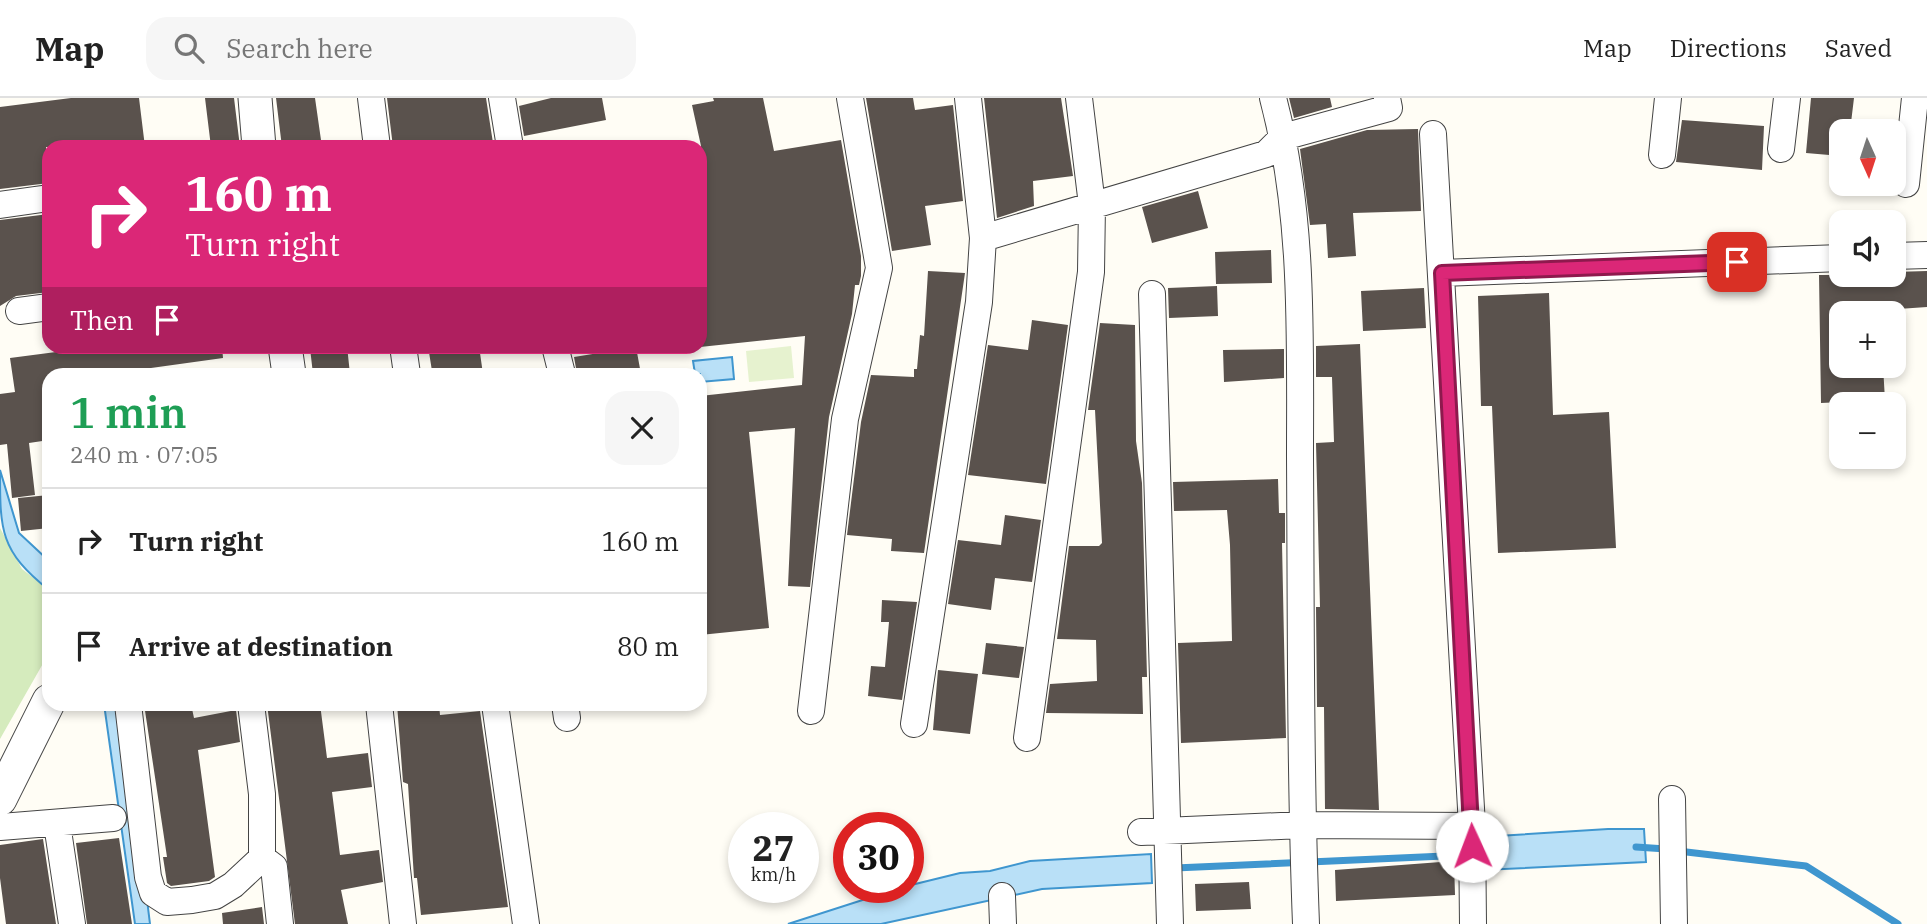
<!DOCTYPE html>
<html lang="en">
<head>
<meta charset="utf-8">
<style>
  body { margin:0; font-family:"IBM Plex Serif",serif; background:#f6f6f6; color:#222; height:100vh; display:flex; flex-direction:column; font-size:26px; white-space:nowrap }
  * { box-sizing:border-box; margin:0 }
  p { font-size:23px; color:#767676 }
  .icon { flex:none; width:38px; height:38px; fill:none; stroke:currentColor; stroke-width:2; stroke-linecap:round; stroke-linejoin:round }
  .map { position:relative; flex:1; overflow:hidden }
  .drawer { position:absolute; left:42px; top:270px; width:665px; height:343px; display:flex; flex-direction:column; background:#fff; border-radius:21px; box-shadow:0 4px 10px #0003 }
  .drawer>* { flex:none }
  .hud { position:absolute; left:42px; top:42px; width:665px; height:214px; border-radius:21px; box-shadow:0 4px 10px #0003; background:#db2777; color:#fff; overflow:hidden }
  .needle { width:46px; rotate:177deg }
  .fabs { position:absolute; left:1829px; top:21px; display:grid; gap:14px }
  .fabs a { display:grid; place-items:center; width:77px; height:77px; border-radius:14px; background:#fff; box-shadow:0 4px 10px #0003; font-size:35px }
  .speed { position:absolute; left:728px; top:714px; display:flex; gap:14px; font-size:35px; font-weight:700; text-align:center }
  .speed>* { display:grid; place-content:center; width:91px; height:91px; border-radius:50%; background:#fff; box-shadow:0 4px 10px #0003; line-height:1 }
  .speed small { font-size:18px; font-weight:400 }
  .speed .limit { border:10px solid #d22; background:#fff; color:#111 }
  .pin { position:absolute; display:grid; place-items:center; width:60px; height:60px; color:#fff; margin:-30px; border-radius:14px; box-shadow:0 4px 10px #0006 }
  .me { position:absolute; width:77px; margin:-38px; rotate:358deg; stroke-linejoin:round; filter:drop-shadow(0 0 5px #0008) }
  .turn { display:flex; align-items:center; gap:24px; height:147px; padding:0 28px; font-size:32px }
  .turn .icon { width:91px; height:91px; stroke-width:2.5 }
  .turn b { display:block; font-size:49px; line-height:60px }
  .then { display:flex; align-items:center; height:66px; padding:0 28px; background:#0003; gap:14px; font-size:26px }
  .round { display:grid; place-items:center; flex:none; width:74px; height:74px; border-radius:21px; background:#f6f6f6 }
  .overview { display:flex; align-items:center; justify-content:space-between; height:119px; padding:0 28px }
  h1 { font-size:42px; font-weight:600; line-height:52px; color:#1e9e55 }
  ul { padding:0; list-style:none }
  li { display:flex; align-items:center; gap:21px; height:105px; padding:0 28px; border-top:2px solid #e0e0e0 }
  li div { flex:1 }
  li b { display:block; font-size:26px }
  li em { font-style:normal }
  header { display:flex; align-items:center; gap:42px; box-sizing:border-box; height:98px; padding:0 35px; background:#fff; border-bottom:2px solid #e0e0e0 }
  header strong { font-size:33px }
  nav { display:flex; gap:38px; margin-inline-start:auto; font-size:24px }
  .search { width:490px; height:63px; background:#f6f6f6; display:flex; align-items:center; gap:18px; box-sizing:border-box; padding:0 24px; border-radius:21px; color:#767676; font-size:26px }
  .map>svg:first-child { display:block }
</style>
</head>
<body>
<header>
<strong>Map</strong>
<div class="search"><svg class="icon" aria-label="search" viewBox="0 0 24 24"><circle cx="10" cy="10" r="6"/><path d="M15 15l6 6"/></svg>Search here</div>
<nav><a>Map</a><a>Directions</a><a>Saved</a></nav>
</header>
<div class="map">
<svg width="1927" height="826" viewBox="0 0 1927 826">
  <rect width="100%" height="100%" fill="#fffdf5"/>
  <!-- green -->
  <path fill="#d5ebbd" d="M0,430l22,41 27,21v63l-49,86z"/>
  <!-- pitch -->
  <path fill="#e6f2cf" d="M791,248l3,32 -45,4 -3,-31z"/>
  <!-- water -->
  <path fill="#b9e0f7" stroke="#3f96cf" stroke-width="2" d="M732,259l2,22 -34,3v-8h-5l-2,-13z
    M0,372l19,63 30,28v29c-49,-39 -49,-59 -49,-120z
    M104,606h19l27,220h-15z
    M1608,731h36l2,33 -163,8 -1,-33z
    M1151,756l1,29 -110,6 -161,35h-93l115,-37 57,-14 30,-2 40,-10z"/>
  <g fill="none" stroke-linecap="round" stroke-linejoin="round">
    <!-- stream -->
    <path stroke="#3f96cf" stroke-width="7" d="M1636,749l30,2
      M1678,753l128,15 92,58
      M1175,770l292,-13"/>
  </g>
  <!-- building -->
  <path fill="#5a524d" d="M71,0h68l6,49h-99l3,36 -49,6v-82z
    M205,0h29l6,49h-29z
    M276,0h39l7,49h-40z
    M387,0h99l7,45h-3v4h-97z
    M551,0h51l4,22 -82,16 -5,-30z
    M713,0h50l11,53 67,-11 20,116v20l-2,9h-4l-3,29 -23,103 -19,170 -22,-1 7,-158 -46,4 20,196 -69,7v-239l102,-11 3,-49 -105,11 1,-201 -9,-41 22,-4z
    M866,0h47l2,12 38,-5 10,96 -38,5 6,39 -39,6z
    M984,0h77l12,78 -40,5 1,25 -37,12z
    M1289,0h41l2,9 -38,11z
    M1811,0h43l-4,33h-9v25l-35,-3z
    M1682,22l82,6 -2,44 -86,-8z
    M1418,31l3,82 -68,2 3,43 -28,2 -2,-34 -16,1 -10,-76 67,-19z
    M1198,93l10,37 -56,15 -10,-36z
    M49,116v78l-33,4 -16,10v-86z
    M1271,152l1,33 -56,1 -1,-32z
    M928,173l37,2 -41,280 -33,-2 1,-12 -45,-4 14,-113 10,-47 43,2v-8h3l3,-34 4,1z
    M1927,173v36l-86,6v53h42l2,34 -64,3 -2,-128h75v-3z
    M1217,188l1,30 -49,2 -1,-30z
    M1424,190l2,40 -63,3 -2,-40z
    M1549,195l4,122 56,-3 7,136 -118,5 -6,-147h-11l-3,-110z
    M1032,222l36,5 -22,159 -78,-9 20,-130 40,5z
    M1100,225l35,2 1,116 6,42 5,194h-5l1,37 -97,-1 4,-29 47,-3 -1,-41 -39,-1 12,-93h30l3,-3 -7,-133h-7z
    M1360,246l19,466 -54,-1 -1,-102h-7l-1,-100h4l-4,-164 18,-1 -2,-65h-16v-31z
    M55,248h167l1,12 -72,10 1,6h-103v66l-20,3 6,52 -23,3 -5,-54 -7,1v-51l15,-2 -5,-34 46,-6z
    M347,248l3,28h-37l-3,-26z
    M428,248h51l4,28h-36l-1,-5 -14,2z
    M636,249l5,27h-64l-3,-17z
    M1284,251v29l-60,4 -1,-32z
    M1278,381l1,34h6v30h-3l4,195 -105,5 -3,-100 54,-2 -2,-96 -3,-35 -53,1 -1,-29z
    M49,397v33l-28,3 -3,-33z
    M1005,417l36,5 -9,62 -37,-4 -4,32 -43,-6 10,-64 43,5z
    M882,502l35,2 -15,98 -34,-4 3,-30 14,1 4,-45h-8z
    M986,545l38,4 -5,31 -37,-4z
    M938,572l40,4 -8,60 -37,-4z
    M144,606h47l3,14 42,-8 4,32 -42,8 17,127 -6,4 -38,5 -4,-3 -4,-26h4z
    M267,606h53l7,54 41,-5 4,34 -40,5 8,63 39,-5 4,32 -42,8 7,34h-53z
    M397,606h42l1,11 40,-4 28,196 -87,8 -4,-37h-3l-6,-94 -5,-2z
    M119,740l13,86h-45l-11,-81z
    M43,741l13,85h-50l-6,-46v-33z
    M1454,763l1,34 -119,6 -1,-31z
    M1249,784l2,27 -55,2 -1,-27z
    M262,809l2,17h-41l-1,-11z"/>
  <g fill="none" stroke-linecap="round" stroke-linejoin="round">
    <!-- minor casing -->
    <g stroke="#444" stroke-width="28">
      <path id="minor" d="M371,0l6,49
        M502,0l8,49
        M1273,0c31,117 27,239 27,359 1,156 0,311 6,467
        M1433,36l39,692 1,98
        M1781,51l6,-51
        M1662,57l6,-57
        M1906,86l9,-86
        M0,107l49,-7
        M983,140l283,-84 17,-17 106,-29 -2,-10
        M1894,158l33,-1
        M1442,175l399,-15
        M1152,196l18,630
        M19,213l30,-4
        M403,248l4,28
        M555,248l7,28
        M128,606l20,173 5,16 14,9 25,-2 23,-4 18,-11 29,-27v-64l-11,-90
        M379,606l24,220
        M495,606l31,220
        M565,606l2,14
        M811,613l34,-292 34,-151 -29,-170
        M914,626l65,-422 4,-64 -15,-140
        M1027,640l64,-466 1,-67 -13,-107
        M1672,701l2,125
        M57,726l15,100
        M0,729l113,-9
        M1141,734l161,-7 170,1
        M262,760l12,9 6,57
        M1002,798l1,28"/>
    </g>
    <!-- tertiary casing -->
    <g stroke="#444" stroke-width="35">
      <path id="tertiary" d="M255,0l4,49
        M285,248l4,28
        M0,701l49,-98"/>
    </g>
    <!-- minor -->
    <use href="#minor" stroke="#fff" stroke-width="26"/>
    <!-- tertiary -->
    <use href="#tertiary" stroke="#fff" stroke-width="33"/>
  </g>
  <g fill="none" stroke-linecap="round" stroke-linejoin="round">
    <!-- route casing -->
    <g stroke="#8e194d" stroke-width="18">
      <path id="route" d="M1472,748l-30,-573 295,-11"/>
    </g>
    <!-- route -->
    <use href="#route" stroke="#db2777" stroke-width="12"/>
  </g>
</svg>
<div class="fabs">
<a><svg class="needle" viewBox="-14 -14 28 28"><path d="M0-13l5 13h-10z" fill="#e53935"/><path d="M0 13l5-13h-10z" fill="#767676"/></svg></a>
<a><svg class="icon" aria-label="sound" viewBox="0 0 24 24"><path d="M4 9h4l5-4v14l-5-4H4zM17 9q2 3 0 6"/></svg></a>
<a>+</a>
<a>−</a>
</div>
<div class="speed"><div>27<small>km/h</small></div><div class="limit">30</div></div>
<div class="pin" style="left:1737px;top:164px;background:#d93025"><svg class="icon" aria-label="arrive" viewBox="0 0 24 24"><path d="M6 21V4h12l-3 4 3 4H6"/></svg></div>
<svg class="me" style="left:1472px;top:748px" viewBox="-20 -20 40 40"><circle r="19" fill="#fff"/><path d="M0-13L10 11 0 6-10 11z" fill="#db2777"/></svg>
<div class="hud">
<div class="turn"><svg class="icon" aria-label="right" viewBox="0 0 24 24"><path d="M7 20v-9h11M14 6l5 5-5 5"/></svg><div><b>160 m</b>Turn right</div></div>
<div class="then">Then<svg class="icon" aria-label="arrive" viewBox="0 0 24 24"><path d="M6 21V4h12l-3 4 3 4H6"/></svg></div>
</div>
<section class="drawer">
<div class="overview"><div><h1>1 min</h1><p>240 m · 07:05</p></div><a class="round"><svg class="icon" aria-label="close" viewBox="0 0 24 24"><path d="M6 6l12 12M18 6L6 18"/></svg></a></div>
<ul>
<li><svg class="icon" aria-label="right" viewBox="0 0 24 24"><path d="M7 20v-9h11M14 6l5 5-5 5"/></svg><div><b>Turn right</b></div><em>160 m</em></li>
<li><svg class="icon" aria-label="arrive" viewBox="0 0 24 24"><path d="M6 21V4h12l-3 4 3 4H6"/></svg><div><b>Arrive at destination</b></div><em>80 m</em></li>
</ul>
</section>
</div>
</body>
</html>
